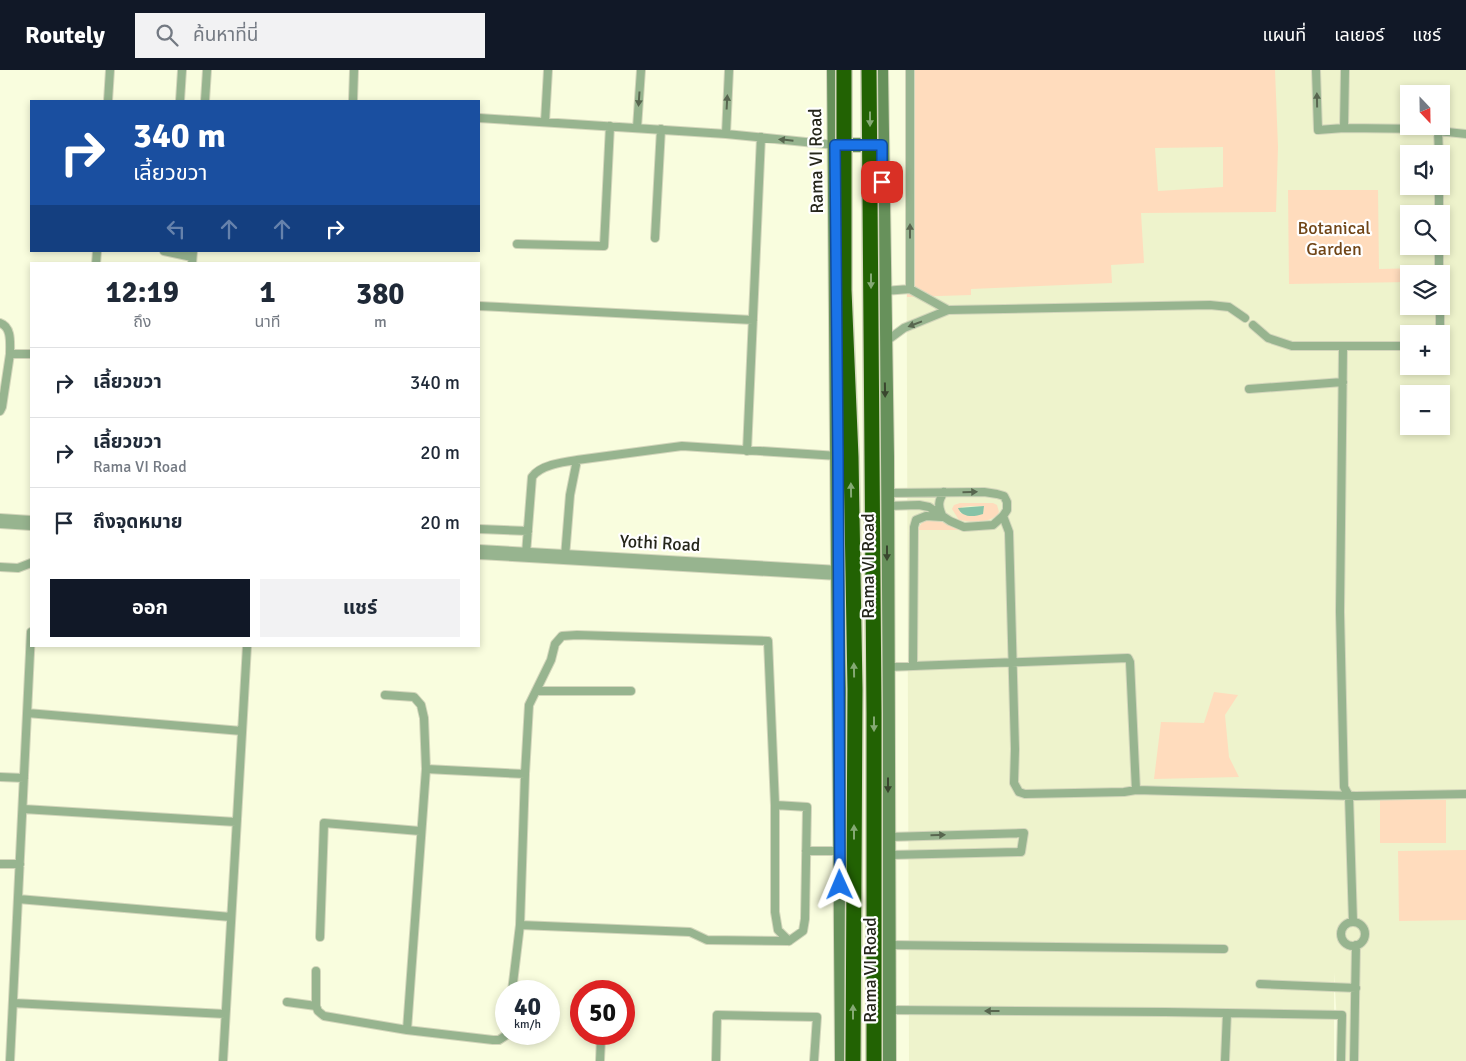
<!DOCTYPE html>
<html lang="th">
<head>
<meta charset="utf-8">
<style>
  body { margin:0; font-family:Signika,"Noto Sans Thai",sans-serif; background:#f2f2f3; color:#1f2937; height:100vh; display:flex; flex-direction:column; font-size:19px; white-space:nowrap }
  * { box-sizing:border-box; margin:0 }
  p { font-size:16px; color:#747a83 }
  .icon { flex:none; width:28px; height:28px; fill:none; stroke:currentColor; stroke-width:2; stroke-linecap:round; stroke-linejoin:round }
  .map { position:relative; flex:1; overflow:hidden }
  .panel { position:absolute; left:30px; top:192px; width:450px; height:385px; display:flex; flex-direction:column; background:#fff; border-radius:0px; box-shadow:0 2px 8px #0003 }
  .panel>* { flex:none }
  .guide { position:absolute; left:30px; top:30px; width:450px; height:152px; border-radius:0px; box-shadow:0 2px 8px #0003; background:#1a4fa0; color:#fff; overflow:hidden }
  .needle { width:32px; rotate:158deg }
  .buttons { position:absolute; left:1400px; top:15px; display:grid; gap:10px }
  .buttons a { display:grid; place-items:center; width:50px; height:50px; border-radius:0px; background:#fff; box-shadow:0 2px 8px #0003; font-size:25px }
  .speed { position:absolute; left:495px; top:910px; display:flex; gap:10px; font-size:25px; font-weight:700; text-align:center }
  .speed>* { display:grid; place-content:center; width:65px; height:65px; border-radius:50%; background:#fff; box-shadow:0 2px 8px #0003; line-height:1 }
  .speed small { font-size:12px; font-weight:400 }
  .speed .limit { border:8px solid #d22; background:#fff; color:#111 }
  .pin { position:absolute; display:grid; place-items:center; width:42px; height:42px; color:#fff; margin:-21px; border-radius:10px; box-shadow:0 2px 8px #0006 }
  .me { position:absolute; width:55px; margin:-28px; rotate:359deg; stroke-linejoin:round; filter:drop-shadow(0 0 4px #0008) }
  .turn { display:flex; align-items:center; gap:18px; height:105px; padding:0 20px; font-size:22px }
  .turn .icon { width:65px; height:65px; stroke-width:2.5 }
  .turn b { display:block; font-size:35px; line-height:42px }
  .lanes { display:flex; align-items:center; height:48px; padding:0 20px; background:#0003; justify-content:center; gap:25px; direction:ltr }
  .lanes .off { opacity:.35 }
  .eta { display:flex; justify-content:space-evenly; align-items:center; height:85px; text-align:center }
  .eta b { font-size:30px; font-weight:700; line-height:35px }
  .cta { display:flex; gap:10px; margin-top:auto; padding:10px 20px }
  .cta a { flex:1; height:58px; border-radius:0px; background:#111827; color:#fff; font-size:20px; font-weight:700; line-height:58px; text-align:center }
  .cta a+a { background:#f2f2f3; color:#1f2937 }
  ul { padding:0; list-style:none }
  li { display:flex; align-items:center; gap:15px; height:70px; padding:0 20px; border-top:1px solid #e0e1e3 }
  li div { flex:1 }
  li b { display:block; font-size:19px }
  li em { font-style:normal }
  header { display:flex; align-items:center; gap:30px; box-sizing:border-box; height:70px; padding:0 25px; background:#111827; color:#fff }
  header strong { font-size:24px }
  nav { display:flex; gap:28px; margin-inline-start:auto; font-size:18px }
  .search { width:350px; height:45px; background:#f2f2f3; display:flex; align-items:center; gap:12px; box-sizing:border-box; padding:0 18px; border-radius:0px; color:#747a83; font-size:19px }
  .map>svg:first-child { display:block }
</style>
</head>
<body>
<header>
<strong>Routely</strong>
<div class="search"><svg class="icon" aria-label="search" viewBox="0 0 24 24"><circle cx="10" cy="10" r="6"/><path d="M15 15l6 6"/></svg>ค้นหาที่นี่</div>
<nav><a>แผนที่</a><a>เลเยอร์</a><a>แชร์</a></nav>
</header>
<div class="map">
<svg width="1466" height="991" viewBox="0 0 1466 991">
  <rect width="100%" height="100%" fill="#f9fdde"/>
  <!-- built -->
  <path fill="#eef3cc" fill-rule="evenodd" d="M906,0h560v991h-130l1,-39 -3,-50v89h-425zM1409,24h32v32h-32zM1409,84h32v32h-32zM1409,144h32v32h-32zM1409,204h32v32h-32zM1409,264h32v32h-32zM1409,324h32v32h-32z"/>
  <!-- green -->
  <path fill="#ffdcbd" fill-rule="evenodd" d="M906,0h369l3,77 -2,65 -135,1 3,50 -33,2 1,18 -141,6v6l-64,2zM1223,77v40l-65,4 -3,-43z
    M1288,120h90l1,79 44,-1v6h-14v8l-120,2z
    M960,433h33l4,2 2,7c-6,12 -29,10 -40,8l-7,-11 2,-4zM969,436h15l-1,5 -8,5 -15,-3 2,-6z
    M932,448l8,3 19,9h-41c3,-8 6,-9 14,-12z
    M1214,622l24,3 -13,20 4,42 10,20 -85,2 7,-57 43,1z
    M1380,730h66v43h-66z
    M1466,780v70l-67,1 -1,-70z"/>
  <!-- water -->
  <path fill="#87c3a7" d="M984,436l-1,8c-9,3 -21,4 -25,-6z"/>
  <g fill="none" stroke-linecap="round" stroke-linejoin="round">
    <!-- service casing -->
    <g stroke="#d3d6bb" stroke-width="10">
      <path id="service" d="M1316,0l2,60 26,-2 84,1 10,2 28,3
        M108,31l2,-31
        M180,31l2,-31
        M205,31l2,-31
        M353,31l1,-31
        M479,48l247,16 109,11
        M545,52l3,-52
        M637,58l4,-58
        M1344,58l1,-58
        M1438,61l1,23
        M726,64l3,-64
        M1439,116v28
        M655,168l6,-109
        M517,174l87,2 6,-120
        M1439,176v28
        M164,181l28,6
        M96,194l1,-13
        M192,194l1,-13
        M910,219l38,21
        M884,221l26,-2v-219
        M479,236l274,14
        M1440,236v28
        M0,253c12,4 10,20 10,31
        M1253,255l15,13 24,8h117
        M885,272l19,-14 44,-18 262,-5 19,2 16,11
        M1343,277l-3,265 4,175 5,9 4,126
        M1249,319l94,-7
        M0,341l2,-4 8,-53h21
        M747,381l14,-314
        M887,423l97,-1 13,2 7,2 3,6v8l-4,6 -10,9 -29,2 -14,-6 -21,-14 -10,-2 -32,1
        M942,445c-4,-9 -4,-14 2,-23
        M1003,446l6,16 6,217 -1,34 5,9 6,2 99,-2 12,-2 220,6 110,-2
        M479,459l49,2
        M526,484l6,-77c8,-12 31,-15 45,-17
        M565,487l5,-62 7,-35 105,-14 156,10
        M0,497l18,1 13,-5
        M913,596l1,-139 2,-7 10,-4 16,1
        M887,597l241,-9 2,4 6,128
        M536,621h95
        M385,625l29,2 7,8 3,13 2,51 -19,261 86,10h6l9,-6
        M27,643l215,18
        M426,699l99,5
        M0,707l24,1
        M23,739l213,13
        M889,767l135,-4 -3,19 -132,3
        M806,781h33
        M0,794h20
        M18,829l213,18
        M1341 864a12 12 0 1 1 24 0a12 12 0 1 1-24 0Z
        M520,855l5,-151 4,-69 22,-45 4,-16 7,-8 15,-1 191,6 7,164 32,2 -2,112 -2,12 -14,10 -11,-11 -3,-18v-107
        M320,867l4,-114 96,8
        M889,875l335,4
        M316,901v35l2,5 6,5 83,14
        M1260,914l96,4
        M512,921l8,-66 170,7 17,8 82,1
        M287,932l29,4
        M13,933l212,11
        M889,940l276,2 177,3 -1,46
        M10,991l21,-429
        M223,991l24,-415
        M600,991l1,-23
        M716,991l1,-46 100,2 -3,44
        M1225,991l2,-48
        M1354,991l2,-116"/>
    </g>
    <!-- tertiary casing -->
    <g stroke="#d3d6bb" stroke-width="16">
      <path id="tertiary" d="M0,451l31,2
        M479,482l360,21"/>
    </g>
    <!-- secondary casing -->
    <g stroke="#d3d6bb" stroke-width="16">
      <path id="secondary" d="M834,0l8,991
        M881,0l6,386 2,605
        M835,75h44"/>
    </g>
    <!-- service -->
    <use href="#service" stroke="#97b48f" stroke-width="8"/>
    <!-- tertiary -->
    <use href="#tertiary" stroke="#97b48f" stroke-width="14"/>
    <!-- secondary -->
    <use href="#secondary" stroke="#67915b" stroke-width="14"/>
    <!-- motorway-bridge casing -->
    <g stroke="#d3d6bb" stroke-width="18" stroke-linecap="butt">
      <path id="motorway-bridge" d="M844,0v220l7,167 4,232 -2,372
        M869,0l5,643v348"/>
    </g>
    <!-- motorway-bridge -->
    <use href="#motorway-bridge" stroke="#226203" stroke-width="15"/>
  </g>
  <!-- one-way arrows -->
  <defs><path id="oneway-solid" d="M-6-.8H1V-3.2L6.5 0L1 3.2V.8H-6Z" transform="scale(1.25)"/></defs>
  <g fill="#58664f">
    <use href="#oneway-solid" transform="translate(639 29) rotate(94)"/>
    <use href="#oneway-solid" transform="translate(1317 30) rotate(-91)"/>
    <use href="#oneway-solid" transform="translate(727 32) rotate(-87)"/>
    <use href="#oneway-solid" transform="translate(786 70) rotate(-174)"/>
    <use href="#oneway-solid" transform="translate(910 161) rotate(-90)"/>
    <use href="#oneway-solid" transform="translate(915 254) rotate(159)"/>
    <use href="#oneway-solid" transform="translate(970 422) rotate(-1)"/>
    <use href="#oneway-solid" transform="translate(938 765) rotate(-2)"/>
    <use href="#oneway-solid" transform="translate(992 941) rotate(-180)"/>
  </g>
  <g fill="#85a974">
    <use href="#oneway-solid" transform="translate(870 49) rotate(90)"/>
    <use href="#oneway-solid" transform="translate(871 211) rotate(90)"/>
    <use href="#oneway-solid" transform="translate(851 420) rotate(-91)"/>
    <use href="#oneway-solid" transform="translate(854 600) rotate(-91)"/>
    <use href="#oneway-solid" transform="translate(874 654) rotate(90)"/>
    <use href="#oneway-solid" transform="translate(854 762) rotate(-90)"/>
    <use href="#oneway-solid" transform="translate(853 942) rotate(-90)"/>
  </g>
  <g fill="#39462e">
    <use href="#oneway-solid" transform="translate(885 320) rotate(89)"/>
    <use href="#oneway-solid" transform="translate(887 483) rotate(90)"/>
    <use href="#oneway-solid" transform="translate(888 715) rotate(90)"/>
  </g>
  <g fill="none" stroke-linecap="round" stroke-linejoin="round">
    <!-- route casing -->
    <g stroke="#114b97" stroke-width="12">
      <path id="route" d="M840,815l-2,-429 -3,-311h47v37"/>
    </g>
    <!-- route -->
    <use href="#route" stroke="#1a73e8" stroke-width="9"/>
  </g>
  <g text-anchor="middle" stroke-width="4.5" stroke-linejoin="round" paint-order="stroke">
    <!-- street labels -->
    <g font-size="18" fill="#25261b" stroke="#fff">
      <text transform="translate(816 91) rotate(-91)" y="6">Rama VI Road</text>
      <text transform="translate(660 473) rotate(3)" y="6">Yothi Road</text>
      <text transform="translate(868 496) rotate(-90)" y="6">Rama VI Road</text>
      <text transform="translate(870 900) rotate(-90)" y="6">Rama VI Road</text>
    </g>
    <!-- park labels -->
    <g font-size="18" fill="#704517" stroke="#fff">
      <text x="1334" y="164">Botanical<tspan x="1334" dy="21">Garden</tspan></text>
    </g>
  </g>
</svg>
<div class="buttons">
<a><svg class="needle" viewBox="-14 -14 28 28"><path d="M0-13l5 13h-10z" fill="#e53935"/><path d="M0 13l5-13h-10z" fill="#747a83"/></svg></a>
<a><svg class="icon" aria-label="sound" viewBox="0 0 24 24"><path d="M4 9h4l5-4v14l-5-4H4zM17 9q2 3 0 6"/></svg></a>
<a><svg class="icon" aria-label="search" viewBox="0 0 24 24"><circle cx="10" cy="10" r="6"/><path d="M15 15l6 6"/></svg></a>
<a><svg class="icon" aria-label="layers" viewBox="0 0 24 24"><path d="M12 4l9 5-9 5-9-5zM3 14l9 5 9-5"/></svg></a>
<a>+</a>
<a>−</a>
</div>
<div class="speed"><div>40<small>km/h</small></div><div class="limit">50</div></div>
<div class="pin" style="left:882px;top:112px;background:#d93025"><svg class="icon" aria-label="arrive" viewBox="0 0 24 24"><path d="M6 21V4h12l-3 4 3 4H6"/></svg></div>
<svg class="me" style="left:840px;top:815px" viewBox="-20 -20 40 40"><path d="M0-17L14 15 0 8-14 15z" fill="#1a73e8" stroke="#fff" stroke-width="4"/></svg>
<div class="guide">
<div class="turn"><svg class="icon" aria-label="right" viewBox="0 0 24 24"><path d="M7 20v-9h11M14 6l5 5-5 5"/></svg><div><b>340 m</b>เลี้ยวขวา</div></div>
<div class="lanes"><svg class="icon off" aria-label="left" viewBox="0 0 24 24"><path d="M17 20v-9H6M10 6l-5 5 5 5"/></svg><svg class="icon off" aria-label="ahead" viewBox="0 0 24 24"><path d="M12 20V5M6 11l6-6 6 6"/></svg><svg class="icon off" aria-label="ahead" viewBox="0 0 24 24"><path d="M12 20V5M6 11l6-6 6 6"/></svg><svg class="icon" aria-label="right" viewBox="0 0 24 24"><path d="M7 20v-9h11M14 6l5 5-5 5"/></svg></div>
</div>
<section class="panel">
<div class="eta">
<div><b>12:19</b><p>ถึง</p></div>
<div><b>1</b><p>นาที</p></div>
<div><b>380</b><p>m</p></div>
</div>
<ul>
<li><svg class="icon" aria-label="right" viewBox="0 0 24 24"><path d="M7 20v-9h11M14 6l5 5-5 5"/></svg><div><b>เลี้ยวขวา</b></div><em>340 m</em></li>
<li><svg class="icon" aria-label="right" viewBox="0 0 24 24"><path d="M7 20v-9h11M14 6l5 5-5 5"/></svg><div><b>เลี้ยวขวา</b><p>Rama VI Road</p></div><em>20 m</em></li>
<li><svg class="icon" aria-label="arrive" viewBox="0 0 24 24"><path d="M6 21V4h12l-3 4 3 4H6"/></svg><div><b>ถึงจุดหมาย</b></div><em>20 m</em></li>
</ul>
<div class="cta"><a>ออก</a><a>แชร์</a></div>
</section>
</div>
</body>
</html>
